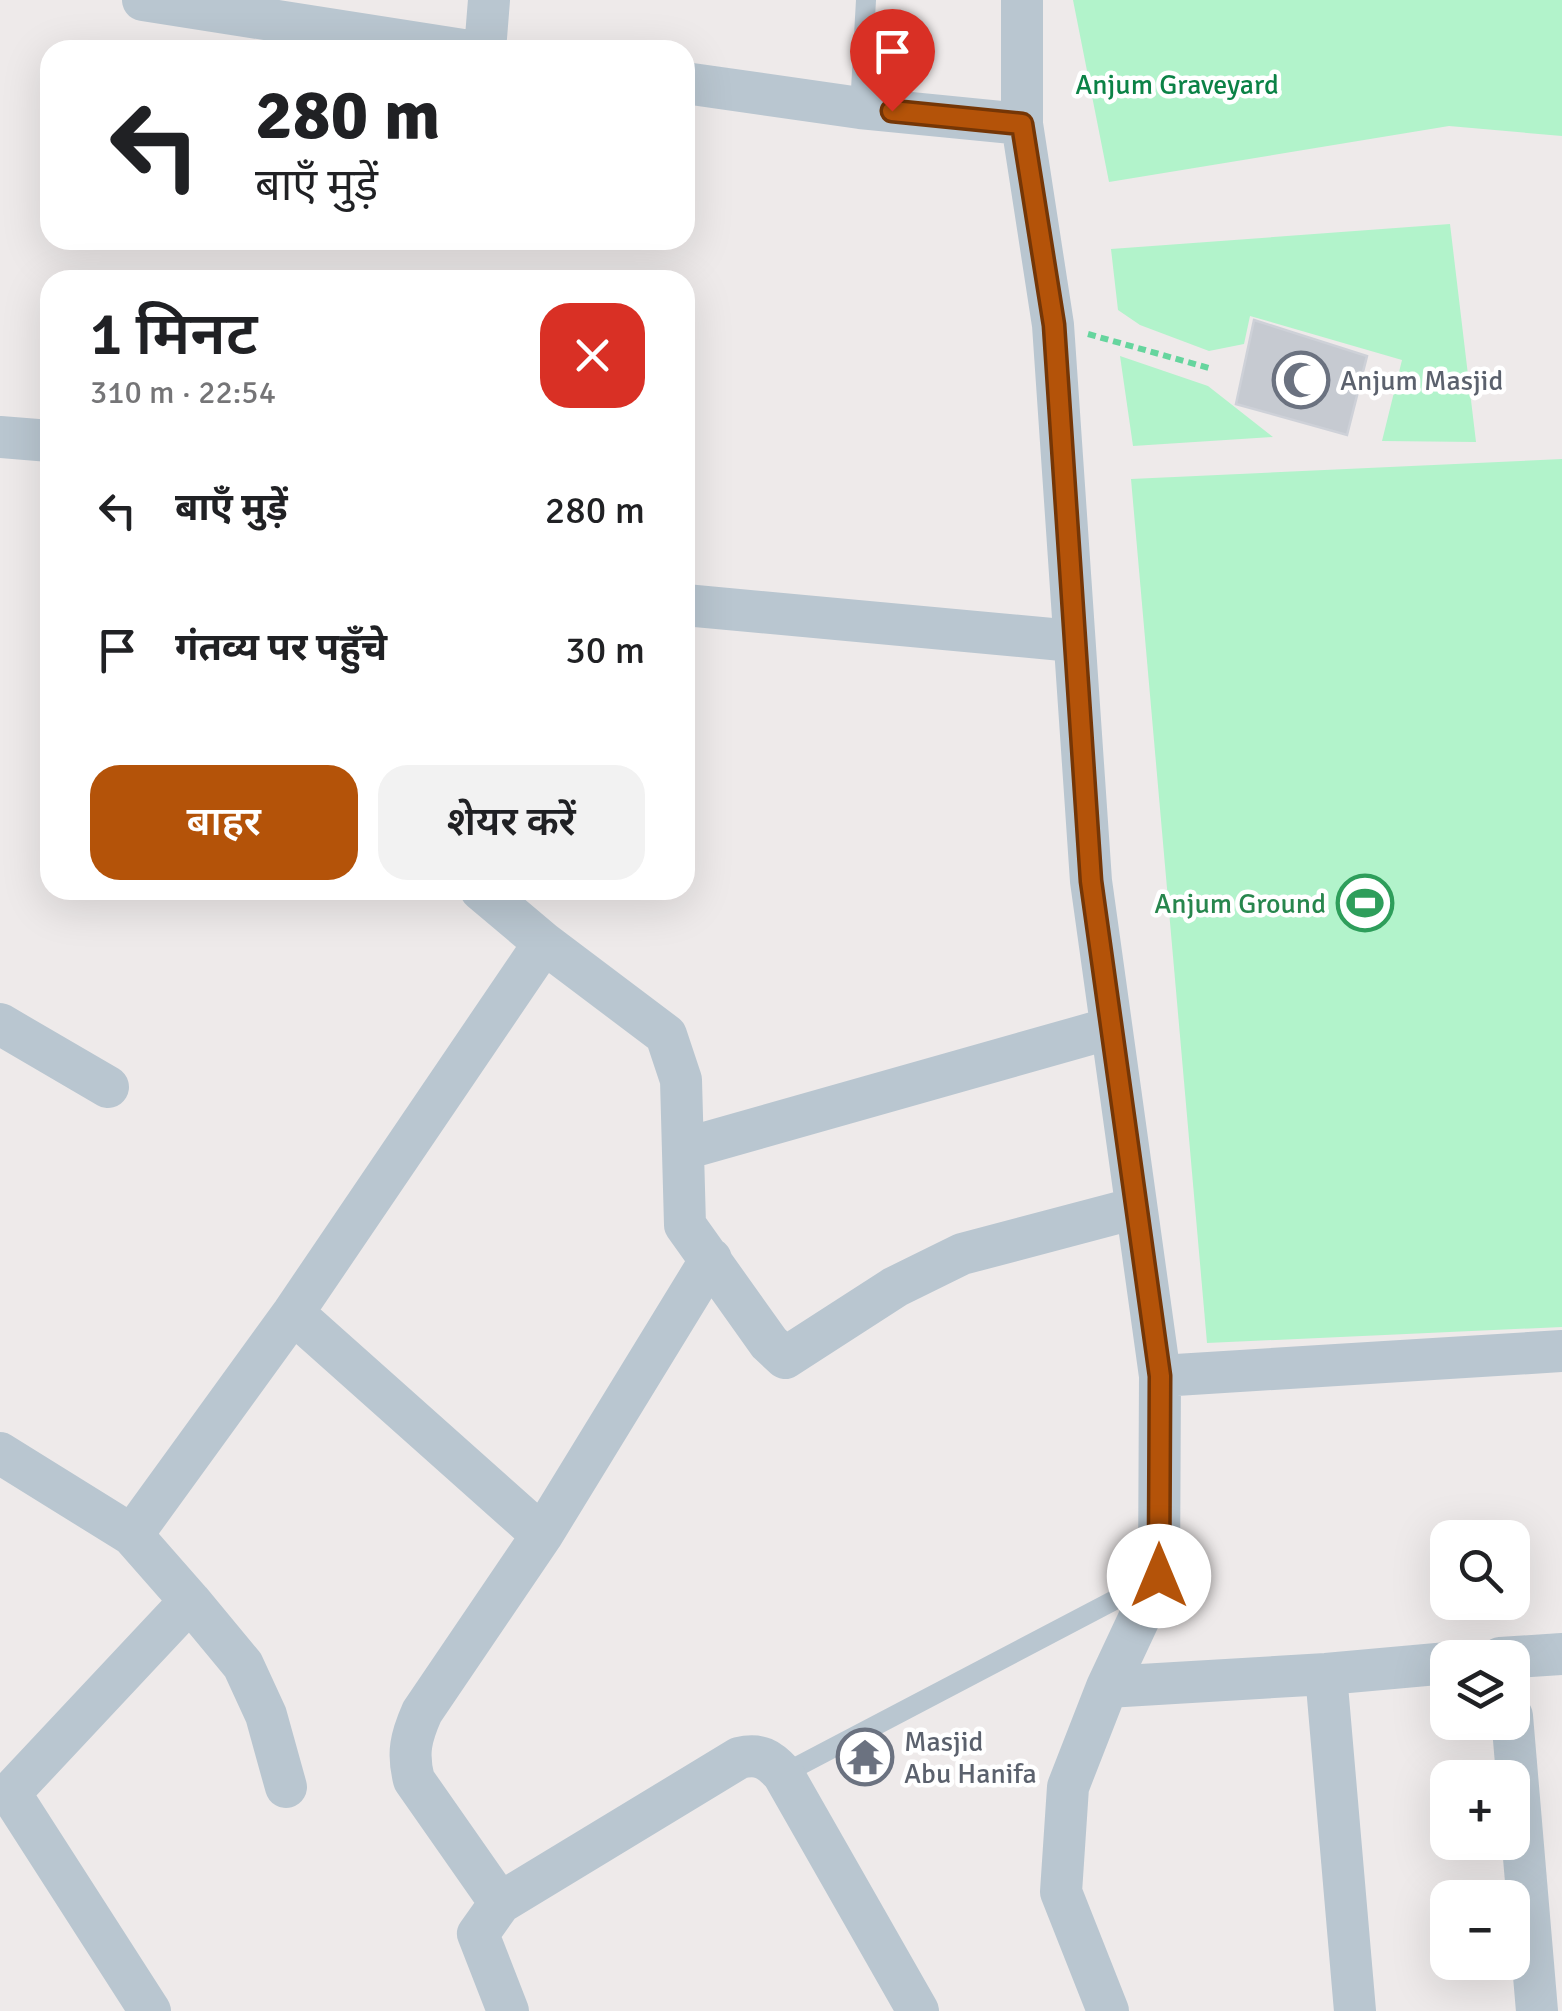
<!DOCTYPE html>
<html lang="hi">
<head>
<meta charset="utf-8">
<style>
  body { margin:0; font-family:Signika,"Noto Sans Devanagari",sans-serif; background:#f2f2f2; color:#202124; height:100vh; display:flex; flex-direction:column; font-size:38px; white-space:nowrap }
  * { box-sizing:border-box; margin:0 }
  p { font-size:32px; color:#757577 }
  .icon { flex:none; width:55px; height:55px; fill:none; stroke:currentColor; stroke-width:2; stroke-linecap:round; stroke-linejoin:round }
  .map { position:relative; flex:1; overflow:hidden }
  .drawer { position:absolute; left:40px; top:270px; width:655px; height:630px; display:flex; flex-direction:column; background:#fff; border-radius:30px; box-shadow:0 10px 40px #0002 }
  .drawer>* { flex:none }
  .top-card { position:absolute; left:40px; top:40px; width:655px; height:210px; border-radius:30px; box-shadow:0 10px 40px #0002; background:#fff; color:#202124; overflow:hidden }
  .fabs { position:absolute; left:1430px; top:1520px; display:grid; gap:20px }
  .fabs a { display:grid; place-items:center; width:100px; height:100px; border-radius:20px; background:#fff; box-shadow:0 10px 40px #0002; font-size:50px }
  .pin { position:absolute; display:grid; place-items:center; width:85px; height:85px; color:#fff; margin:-102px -42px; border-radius:50% 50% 50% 0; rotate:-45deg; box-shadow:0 0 10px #0007 }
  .pin .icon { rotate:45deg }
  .me { position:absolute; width:110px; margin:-55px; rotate:0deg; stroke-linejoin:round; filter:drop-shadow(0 0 8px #0008) }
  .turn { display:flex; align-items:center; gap:35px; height:210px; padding:0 50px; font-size:45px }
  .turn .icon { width:130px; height:130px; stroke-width:2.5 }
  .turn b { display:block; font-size:70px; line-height:85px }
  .round { display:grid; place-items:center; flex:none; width:105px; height:105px; border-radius:30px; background:#f2f2f2 }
  .overview { display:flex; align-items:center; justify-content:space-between; height:170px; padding:0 50px }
  h1 { font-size:60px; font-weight:600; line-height:75px }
  .primary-button { display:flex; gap:20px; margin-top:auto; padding:20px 50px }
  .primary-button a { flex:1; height:115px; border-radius:30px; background:#b45309; color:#fff; font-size:40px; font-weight:600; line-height:115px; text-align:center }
  .primary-button a+a { background:#f2f2f2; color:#202124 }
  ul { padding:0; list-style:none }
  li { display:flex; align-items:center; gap:30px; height:140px; padding:0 50px }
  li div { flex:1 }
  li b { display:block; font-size:38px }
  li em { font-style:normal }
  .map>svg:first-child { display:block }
</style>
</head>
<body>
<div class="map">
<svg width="1562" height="2011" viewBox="0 0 1562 2011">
  <rect width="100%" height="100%" fill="#eeeaea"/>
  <!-- green -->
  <path fill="#b2f3cb" d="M1073,0h489v136l-113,-10 -340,56z
    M1450,224l26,218 -94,-1 20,-81 -152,-44 -6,28 -35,7 -69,-26 -22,-15 -7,-61z
    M1120,356l88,30 65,51 -140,9z
    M1562,459v868l-355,16 -76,-864z"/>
  <!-- building -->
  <path fill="#c6cad1" stroke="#ced1d8" stroke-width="2.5" d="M1254,320l113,36 -20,79 -111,-31z"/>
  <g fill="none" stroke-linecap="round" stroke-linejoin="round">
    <!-- path -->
    <path stroke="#66d59e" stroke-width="6" stroke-dasharray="8 5" stroke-linecap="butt" d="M1088,334l121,34"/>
    <!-- lane -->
    <path stroke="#b9c6d0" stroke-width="20" d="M860,108l6,-108
      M783,1774l366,-192"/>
    <!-- street -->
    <path stroke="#b9c6d0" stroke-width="42" d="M143,0l320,50
      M485,50l4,-50
      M685,83l175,25 162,16 31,201 38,556 69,495 -1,200 -52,111 -39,100 -7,105 47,119
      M1022,124v-124
      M0,437l50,4
      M685,605l388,36
      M481,890l63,53 122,92 15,45 4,145 84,118 16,15 110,-71 67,-33 174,-46
      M0,1024l108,63
      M684,1149l427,-121
      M293,1313l249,222
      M1160,1376l402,-25
      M0,1453l132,82 58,66 53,64 23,50 20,72
      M132,1535l161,-222 251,-370
      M1500,1658l62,-4
      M1326,1674l29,337
      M1107,1687l219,-13 122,-11
      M1512,1716l25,295
      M500,1903l239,-145c21,-5 30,1 44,16l135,237
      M150,2011l-140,-218 180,-192
      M508,2011l-30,-77 22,-31 -86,-123c-7,-27 -3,-43 8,-68l120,-177 169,-276"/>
  </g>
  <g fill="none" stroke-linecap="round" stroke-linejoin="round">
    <!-- route casing -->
    <g stroke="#753606" stroke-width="25">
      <path id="route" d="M892,111l130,13 32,201 37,556 69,495 -1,200"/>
    </g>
    <!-- route -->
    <use href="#route" stroke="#b45309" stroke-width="18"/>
  </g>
  <!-- icons -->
  <defs>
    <g id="mosque-ring" transform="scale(2.875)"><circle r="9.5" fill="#fff" stroke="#6b7280" stroke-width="1.5"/><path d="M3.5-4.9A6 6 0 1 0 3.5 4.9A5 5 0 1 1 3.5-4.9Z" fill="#6b7280"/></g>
    <g id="stadium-ring" transform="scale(2.875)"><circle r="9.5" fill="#fff" stroke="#2e9e5b" stroke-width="1.5"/><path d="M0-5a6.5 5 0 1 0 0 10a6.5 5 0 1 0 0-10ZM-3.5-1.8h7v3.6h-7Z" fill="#2e9e5b"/></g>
    <g id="temple-ring" transform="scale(2.875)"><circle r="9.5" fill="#fff" stroke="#6b7280" stroke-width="1.5"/><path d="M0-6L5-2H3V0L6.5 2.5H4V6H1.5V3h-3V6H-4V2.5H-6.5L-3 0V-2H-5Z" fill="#6b7280"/></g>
  </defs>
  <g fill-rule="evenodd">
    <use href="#mosque-ring" x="1301" y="380"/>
    <use href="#stadium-ring" x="1365" y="903"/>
    <use href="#temple-ring" x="865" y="1757"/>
  </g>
  <g text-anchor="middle" stroke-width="9" stroke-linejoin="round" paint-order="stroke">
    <!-- park labels -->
    <g font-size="28" fill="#0b8246" stroke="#fff">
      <text x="1177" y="94">Anjum Graveyard</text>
    </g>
    <!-- worship labels -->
    <g font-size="28" fill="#5b616d" stroke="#fff" text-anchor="start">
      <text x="1340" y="390">Anjum Masjid</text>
      <text x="904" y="1751">Masjid<tspan x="904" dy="32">Abu Hanifa</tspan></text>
    </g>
    <!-- leisure labels -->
    <g font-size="28" fill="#27864d" stroke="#fff" text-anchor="end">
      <text x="1326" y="913">Anjum Ground</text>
    </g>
  </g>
</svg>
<div class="fabs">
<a><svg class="icon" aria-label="search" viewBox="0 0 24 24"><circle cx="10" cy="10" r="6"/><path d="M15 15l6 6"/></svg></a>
<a><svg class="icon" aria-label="layers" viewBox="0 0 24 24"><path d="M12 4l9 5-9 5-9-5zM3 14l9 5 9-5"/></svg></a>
<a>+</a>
<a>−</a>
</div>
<div class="pin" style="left:892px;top:111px;background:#d93025"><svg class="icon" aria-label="arrive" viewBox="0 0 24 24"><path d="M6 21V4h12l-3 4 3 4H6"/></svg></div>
<svg class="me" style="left:1159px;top:1576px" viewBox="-20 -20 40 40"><circle r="19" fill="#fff"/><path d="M0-13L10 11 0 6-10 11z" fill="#b45309"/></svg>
<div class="top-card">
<div class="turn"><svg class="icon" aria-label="left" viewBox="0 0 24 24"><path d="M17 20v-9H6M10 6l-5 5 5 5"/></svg><div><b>280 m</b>बाएँ मुड़ें</div></div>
</div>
<section class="drawer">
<div class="overview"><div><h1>1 मिनट</h1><p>310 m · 22:54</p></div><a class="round" style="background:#d93025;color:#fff"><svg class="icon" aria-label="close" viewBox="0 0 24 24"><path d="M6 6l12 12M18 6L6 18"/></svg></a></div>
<ul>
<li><svg class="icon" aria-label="left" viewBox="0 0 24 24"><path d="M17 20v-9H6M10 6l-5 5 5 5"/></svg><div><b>बाएँ मुड़ें</b></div><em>280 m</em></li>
<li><svg class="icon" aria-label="arrive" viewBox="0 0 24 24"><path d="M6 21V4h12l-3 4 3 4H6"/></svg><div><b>गंतव्य पर पहुँचे</b></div><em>30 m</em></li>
</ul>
<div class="primary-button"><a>बाहर</a><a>शेयर करें</a></div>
</section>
</div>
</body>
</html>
